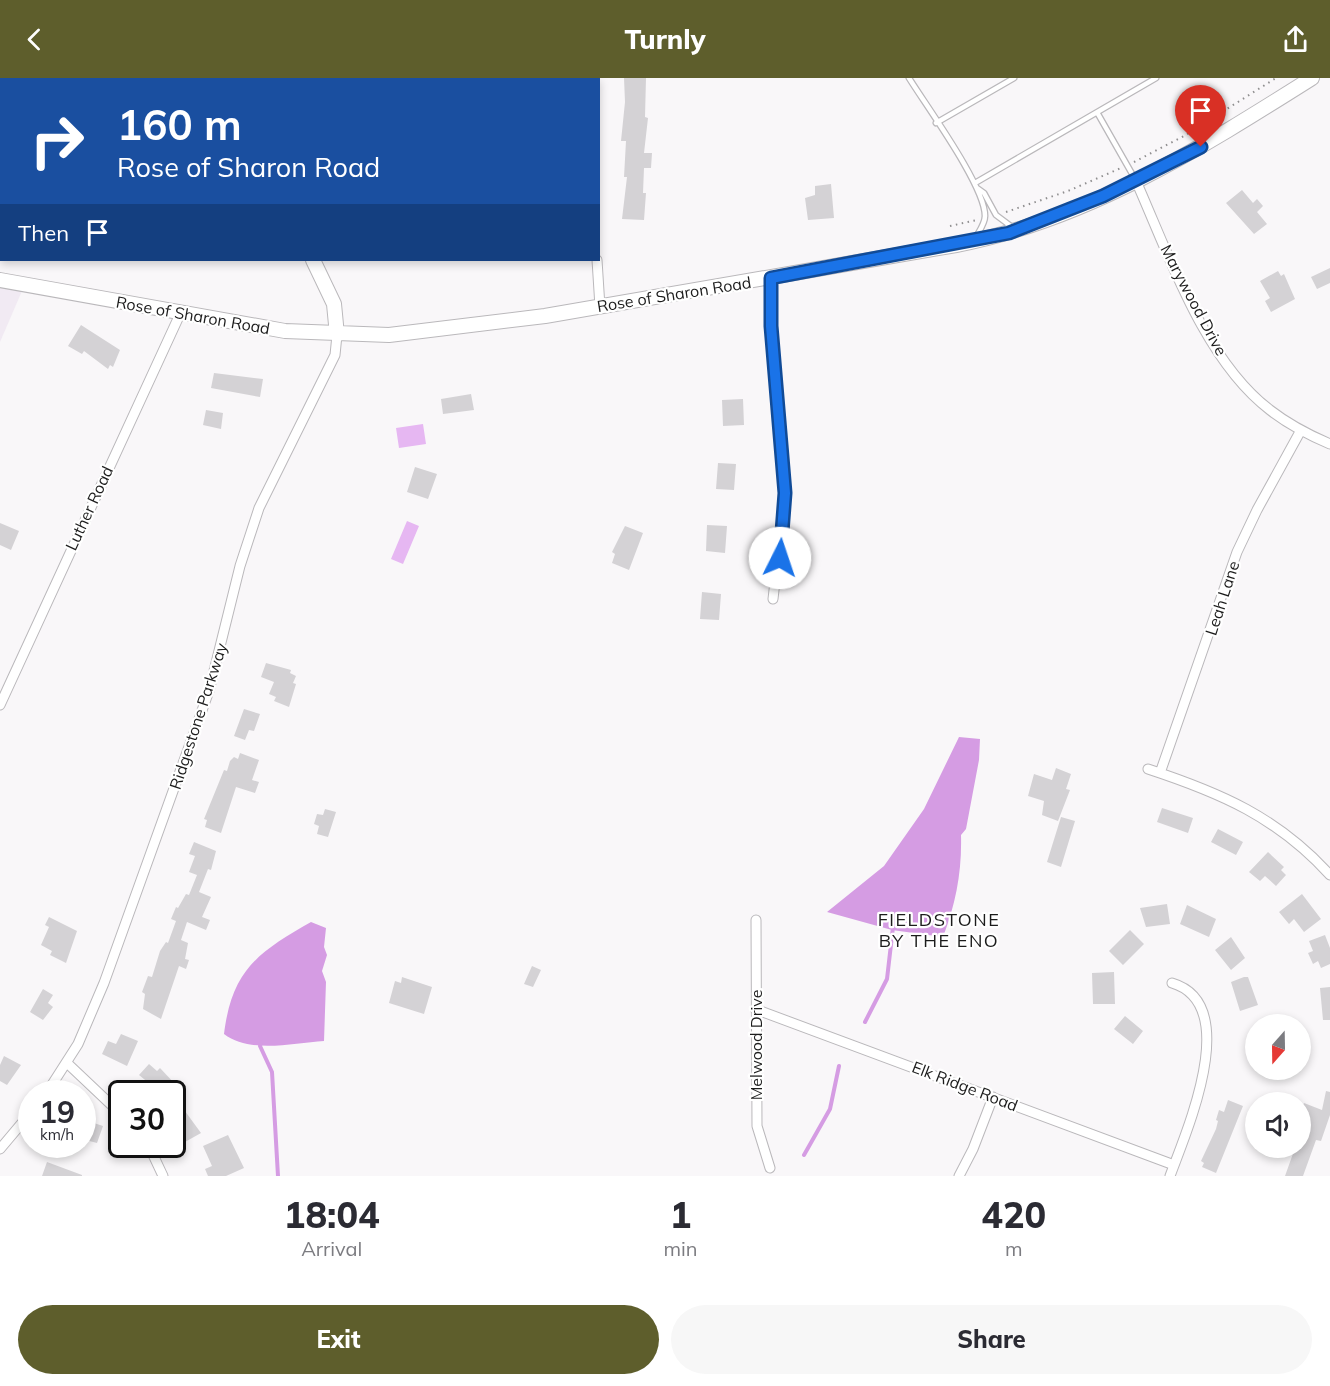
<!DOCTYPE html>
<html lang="en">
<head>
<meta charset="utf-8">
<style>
  body { margin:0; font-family:Mulish,sans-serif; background:#f7f7f7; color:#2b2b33; height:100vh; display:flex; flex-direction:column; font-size:22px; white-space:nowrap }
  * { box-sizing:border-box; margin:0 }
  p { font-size:20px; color:#7c7c81 }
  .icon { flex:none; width:33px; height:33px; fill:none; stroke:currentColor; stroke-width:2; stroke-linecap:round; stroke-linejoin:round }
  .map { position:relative; height:1098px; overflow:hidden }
  .drawer { display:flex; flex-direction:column; background:#fff; flex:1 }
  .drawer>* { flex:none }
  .guide { position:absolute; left:0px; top:0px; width:600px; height:183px; box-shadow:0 3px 9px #0003; background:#1a4fa0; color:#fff; overflow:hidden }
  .needle { width:39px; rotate:200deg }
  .buttons { position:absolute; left:1245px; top:936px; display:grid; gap:12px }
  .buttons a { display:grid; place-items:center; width:66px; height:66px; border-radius:50%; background:#fff; box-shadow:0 3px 9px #0003; font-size:30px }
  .speed { position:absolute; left:18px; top:1002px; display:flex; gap:12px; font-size:30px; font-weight:700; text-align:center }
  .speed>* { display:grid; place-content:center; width:78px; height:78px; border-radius:50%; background:#fff; box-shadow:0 3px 9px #0003; line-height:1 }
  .speed small { font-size:15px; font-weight:400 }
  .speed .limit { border:3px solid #111; border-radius:9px; background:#fff; color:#111 }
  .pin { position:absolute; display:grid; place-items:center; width:51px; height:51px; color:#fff; margin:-62px -26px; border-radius:50% 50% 50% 0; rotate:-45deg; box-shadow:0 0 6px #0007 }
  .pin .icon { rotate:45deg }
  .me { position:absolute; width:66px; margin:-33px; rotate:4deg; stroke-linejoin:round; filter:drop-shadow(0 0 4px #0008) }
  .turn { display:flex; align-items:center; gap:21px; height:126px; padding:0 18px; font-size:27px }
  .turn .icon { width:78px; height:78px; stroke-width:2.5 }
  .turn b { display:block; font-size:42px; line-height:51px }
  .then { display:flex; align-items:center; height:57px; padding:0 18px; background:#0003; gap:12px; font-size:22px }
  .eta { display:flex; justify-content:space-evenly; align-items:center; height:102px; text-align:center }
  .eta b { font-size:36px; font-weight:800; line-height:42px }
  .cta { display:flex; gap:12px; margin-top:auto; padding:12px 18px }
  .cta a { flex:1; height:69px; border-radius:36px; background:#5e5e2c; color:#fff; font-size:24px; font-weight:800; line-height:69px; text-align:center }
  .cta a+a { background:#f7f7f7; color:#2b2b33 }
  header { display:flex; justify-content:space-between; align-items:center; height:78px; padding:0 18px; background:#5e5e2c; color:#fff; font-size:27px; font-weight:800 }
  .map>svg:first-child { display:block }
</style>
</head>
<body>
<header><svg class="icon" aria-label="back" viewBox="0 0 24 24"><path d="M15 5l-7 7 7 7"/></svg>Turnly<svg class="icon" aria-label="share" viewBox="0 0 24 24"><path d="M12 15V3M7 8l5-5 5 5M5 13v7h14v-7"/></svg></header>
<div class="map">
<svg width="1330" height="1098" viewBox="0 0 1330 1098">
  <rect width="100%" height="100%" fill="#f9f7f9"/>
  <!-- built -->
  <path fill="#f1eaf3" d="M0,202l25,4 -25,58z"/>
  <!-- green -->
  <path fill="#e6b7f2" d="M423,346l3,20 -27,4 -3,-20z
    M407,443l12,5 -16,38 -12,-5z"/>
  <!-- forest -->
  <path fill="#d59ce3" d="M959,659l21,2 -1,21 -13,69 -5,6c1,36 -5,68 -18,102l-51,-7 -65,-18 57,-46 40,-57z
    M311,844l15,6 -2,19 3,8 -5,16 4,11 -2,59c-31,2 -74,13 -100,-7 8,-65 35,-82 87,-112z"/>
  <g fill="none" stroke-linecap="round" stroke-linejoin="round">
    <!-- stream -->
    <path stroke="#d59ce3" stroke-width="4" d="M865,944l22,-43 6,-52
      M261,964l-1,4 12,26 6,104
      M804,1077l26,-46 9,-43"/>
  </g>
  <!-- building -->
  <path fill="#d4d2d5" d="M624,0h22l-1,39 3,1 -4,35h8l-1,15h-7l-1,25h3l-2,27 -22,-1 5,-42h-3l2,-36h-5l4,-39z
    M831,106l3,34 -26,2 -3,-22 10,-3v-9z
    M1242,112l11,13 4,-4 6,7 -6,6 10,12 -13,10 -28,-31z
    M1330,190v15l-13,6 -6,-12z
    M1278,193l3,5 3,-2 11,25 -24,13 -6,-11 5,-3 -10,-17z
    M81,247l39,25 -7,17 -3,-2 -2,4 -24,-18 -2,3 -14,-8z
    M214,295l49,6 -3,18 -49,-9z
    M471,316l3,16 -31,4 -2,-15z
    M743,321l1,26 -21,1 -1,-26z
    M206,332l17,3 -2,16 -18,-4z
    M718,385l18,1 -2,26 -18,-1z
    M415,389l22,7 -9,25 -21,-7z
    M0,445l19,8 -8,19 -11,-5z
    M707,447l20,1 -2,27 -19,-2z
    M625,448l18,7 -14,37 -17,-7 3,-9 -3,-2z
    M702,514l19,2 -2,26 -19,-1z
    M266,585l25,7 -1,3 6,3 -3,7 3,1 -7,23 -15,-6 2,-4 -7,-3 5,-12 -13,-5z
    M244,631l16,5 -6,17 -5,-1 -4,10 -11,-4z
    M240,675l19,7 -7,20 7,2 -4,11 -19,-6 -15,46 -16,-6 2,-7 -3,-1 20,-49 3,1 3,-10 4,-4 4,2z
    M1056,690l15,6 -5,15 4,1 -12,31 -16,-6 2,-14 -16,-5 6,-22 18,6z
    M1162,730l31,10 -5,15 -31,-11z
    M325,731l11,3 -8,25 -11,-3 2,-8 -5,-2 3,-10 6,1z
    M1061,739l14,4 -14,46 -14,-5z
    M1218,751l25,13 -7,13 -25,-13z
    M194,764l22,9 -5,19 -3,-1 -9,23 12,5 -9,20 8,3 -4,10 -19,-8 -6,18 7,3 -3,16 4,1 -3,9 -7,-3 -18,53 -18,-10 2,-15 -3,-2 6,-16 4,1 8,-26 6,-9 2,1 8,-22 -5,-2 5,-12 2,1 8,-14 3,1 8,-20 -8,-3 6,-16 -6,-2z
    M1268,774l16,15 -3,3 5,5 -10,11 -11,-10 -5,5 -11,-9z
    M1302,816l19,25 -17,13 -10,-13 -5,5 -10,-12z
    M1167,826l3,20 -24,3 -6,-19z
    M1187,827l29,14 -7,18 -29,-13z
    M49,839l28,14 -11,32 -16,-8 2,-4 -11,-6 8,-18 -4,-2z
    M1130,852l14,14 -21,21 -14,-14z
    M1325,857l5,13v16l-9,4 -3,-7 -5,3 -5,-11 5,-2 -4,-10z
    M1231,859l14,21 -14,12 -16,-20z
    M532,888l9,4 -8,17 -9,-3z
    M1114,894l1,32h-22l-1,-31z
    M402,899l30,10 -8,27 -35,-11 6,-22 6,2z
    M1244,899h4l10,28 -18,6 -9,-29z
    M1330,909v33h-7l-3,-32z
    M43,911l10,6 -5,8 5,4 -10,13 -13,-8z
    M1125,938l18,15 -10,13 -19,-15z
    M121,956l17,7 -11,25 -25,-12 6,-13 8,3z
    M4,978l17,9 -14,20 -7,-4v-16z
    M149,986l8,7 3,-3 15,16 -8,10h-13l-7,-7 3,-3 -11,-9z
    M1326,1013l4,1v23l-9,26 -5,-1 -13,36h-18l10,-28h5v-34l4,-11 18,7z
    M1228,1022l15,6 -27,67 -14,-6 2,-4 -3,-2 15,-32 2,-8 -2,-1 3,-10 5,2z
    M182,1029l19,26 -16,9 -13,-21v-9z
    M82,1041l21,7 -6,17 -15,-4z
    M228,1057l16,33 -18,8h-18l-3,-7 7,-3 -9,-20z
    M47,1084l35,13v1h-40z"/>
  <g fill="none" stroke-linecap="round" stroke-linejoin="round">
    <!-- lane casing -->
    <g stroke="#bab8bb" stroke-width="7">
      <path id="lane" d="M909,0c18,29 76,108 76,138 0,7 -5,14 -9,21
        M1098,36l37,65
        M936,45l78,-45
        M975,105l181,-105
        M977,110l7,5 12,22 16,12"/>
    </g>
    <!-- street casing -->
    <g stroke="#bab8bb" stroke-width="11">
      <path id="street" d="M588,0v2
        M469,2l5,-2
        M1136,103c33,74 68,179 134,229 18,14 39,25 60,34
        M597,182l3,47
        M771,200v48l14,167 -12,106
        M0,627l181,-393
        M1148,691c73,24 129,48 182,106
        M1160,695l77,-221 20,-42 44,-80
        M756,842l1,206 13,42
        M755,931l419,156
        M67,985l55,52
        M46,1016l32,-50 26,-61 105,-292 31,-125 19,-58 76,-153 2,-20
        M148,1066l15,32
        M0,1071l32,-38
        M959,1098l14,-27 20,-52
        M1170,1098c16,-44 73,-172 2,-193"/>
    </g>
    <!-- secondary casing -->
    <g stroke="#bab8bb" stroke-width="16">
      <path id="secondary" d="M207,0l1,2
        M313,182l21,44 3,31
        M0,202l285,51 104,4 156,-19 411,-71c131,-25 245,-97 356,-167"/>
    </g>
    <!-- path -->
    <path stroke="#908f90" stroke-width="2" stroke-dasharray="1.5 4.5" stroke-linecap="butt" d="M1134,84l50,-26 92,-58
      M1006,134l62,-21 53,-23
      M950,148l27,-6"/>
    <!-- lane -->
    <use href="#lane" stroke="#fff" stroke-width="4.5"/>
    <!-- street -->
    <use href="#street" stroke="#fff" stroke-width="9"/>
    <!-- secondary -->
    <use href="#secondary" stroke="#fff" stroke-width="14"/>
  </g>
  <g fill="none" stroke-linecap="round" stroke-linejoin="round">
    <!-- route casing -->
    <g stroke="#114b97" stroke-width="15">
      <path id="route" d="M780,480l5,-65 -14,-167v-48l238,-45 94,-37 98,-49"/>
    </g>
    <!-- route -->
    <use href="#route" stroke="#1a73e8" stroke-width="10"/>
  </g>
  <g text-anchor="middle" stroke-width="4.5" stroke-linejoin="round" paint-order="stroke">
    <!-- street labels -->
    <g font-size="16" fill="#1c1c1c" stroke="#fff">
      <text transform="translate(674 216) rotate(-9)" y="6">Rose of Sharon Road</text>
      <text transform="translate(1194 222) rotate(62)" y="6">Marywood Drive</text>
      <text transform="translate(193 237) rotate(10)" y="6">Rose of Sharon Road</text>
      <text transform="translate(89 430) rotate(-65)" y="6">Luther Road</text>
      <text transform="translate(1222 520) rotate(-72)" y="6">Leah Lane</text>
      <text transform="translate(198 638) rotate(-72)" y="6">Ridgestone Parkway</text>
      <text transform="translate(756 967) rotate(-90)" y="6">Melwood Drive</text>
      <text transform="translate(965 1008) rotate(21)" y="6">Elk Ridge Road</text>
    </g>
    <!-- neighbourhood labels -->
    <g font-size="18" letter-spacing="1.5" fill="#1c1c1c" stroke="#fff">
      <text x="939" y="848">FIELDSTONE<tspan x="939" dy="21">BY THE ENO</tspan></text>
    </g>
  </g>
</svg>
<div class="buttons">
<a><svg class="needle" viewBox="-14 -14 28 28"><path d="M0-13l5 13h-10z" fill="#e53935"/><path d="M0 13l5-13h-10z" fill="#7c7c81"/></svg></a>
<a><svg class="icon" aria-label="sound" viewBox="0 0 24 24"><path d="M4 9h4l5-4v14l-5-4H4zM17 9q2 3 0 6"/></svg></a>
</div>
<div class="speed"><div>19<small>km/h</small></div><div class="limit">30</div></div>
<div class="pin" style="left:1201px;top:69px;background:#d93025"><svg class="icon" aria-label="arrive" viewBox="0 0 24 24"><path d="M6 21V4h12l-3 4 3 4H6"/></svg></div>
<svg class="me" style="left:780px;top:480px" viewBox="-20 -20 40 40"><circle r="19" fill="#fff"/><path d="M0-13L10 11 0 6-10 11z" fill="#1a73e8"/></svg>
<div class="guide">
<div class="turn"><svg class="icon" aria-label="right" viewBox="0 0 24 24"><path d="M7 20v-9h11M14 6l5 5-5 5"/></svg><div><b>160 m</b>Rose of Sharon Road</div></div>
<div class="then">Then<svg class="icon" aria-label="arrive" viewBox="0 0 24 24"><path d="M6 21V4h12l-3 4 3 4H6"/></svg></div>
</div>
</div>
<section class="drawer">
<div class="eta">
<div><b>18:04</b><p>Arrival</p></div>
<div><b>1</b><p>min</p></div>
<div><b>420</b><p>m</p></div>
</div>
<div class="cta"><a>Exit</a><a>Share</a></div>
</section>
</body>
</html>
